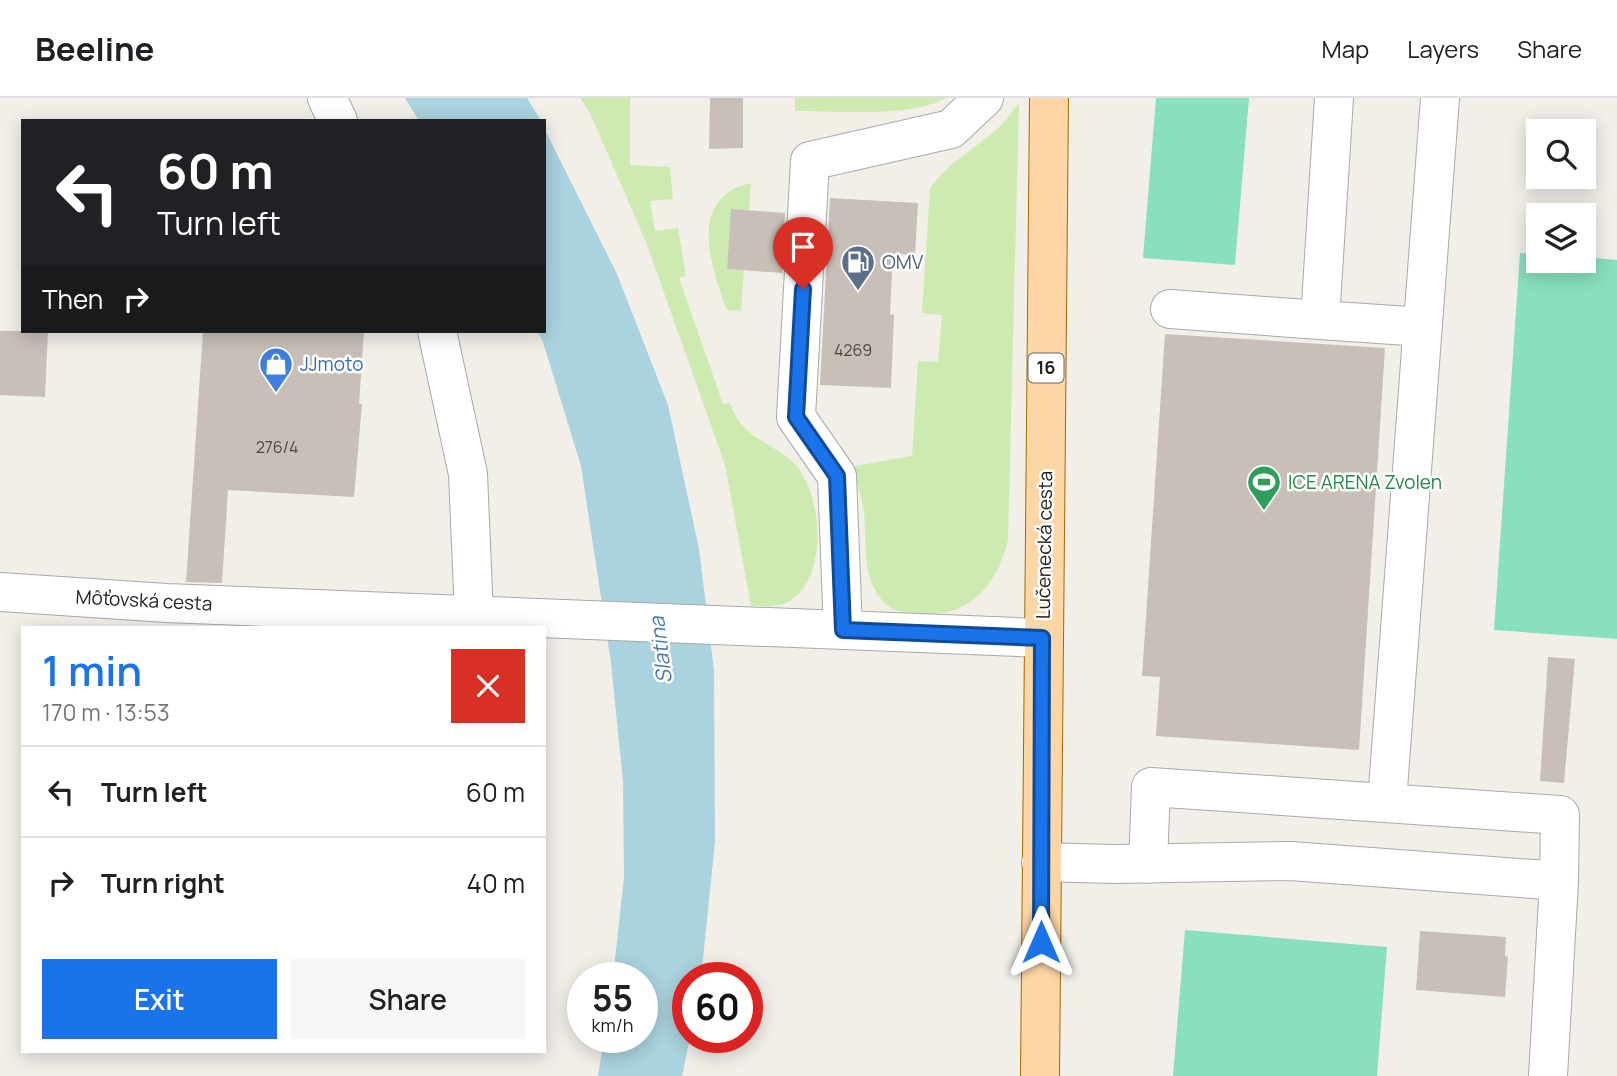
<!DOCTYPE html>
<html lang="en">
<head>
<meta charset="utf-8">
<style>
  body { margin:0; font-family:Manrope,sans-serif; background:#f6f6f6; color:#202124; height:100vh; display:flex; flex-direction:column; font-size:26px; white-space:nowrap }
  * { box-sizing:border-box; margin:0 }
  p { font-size:23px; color:#757577 }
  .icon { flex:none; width:38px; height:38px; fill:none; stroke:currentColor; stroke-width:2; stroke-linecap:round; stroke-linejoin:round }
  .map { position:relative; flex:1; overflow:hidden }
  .details { position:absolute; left:21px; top:528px; width:525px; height:427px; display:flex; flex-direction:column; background:#fff; border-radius:0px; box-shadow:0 4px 18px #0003 }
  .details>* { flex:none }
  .banner { position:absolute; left:21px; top:21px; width:525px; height:214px; border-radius:0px; box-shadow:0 4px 18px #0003; background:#202124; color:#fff; overflow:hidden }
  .controls { position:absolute; left:1526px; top:21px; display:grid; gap:14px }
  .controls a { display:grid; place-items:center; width:70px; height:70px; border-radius:0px; background:#fff; box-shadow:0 4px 18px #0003; font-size:35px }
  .speed { position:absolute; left:567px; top:864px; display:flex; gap:14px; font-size:35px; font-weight:700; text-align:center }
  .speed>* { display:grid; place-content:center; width:91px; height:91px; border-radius:50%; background:#fff; box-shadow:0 4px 18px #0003; line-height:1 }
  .speed small { font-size:18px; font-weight:400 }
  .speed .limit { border:10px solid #d22; background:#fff; color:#111 }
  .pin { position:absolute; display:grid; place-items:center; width:60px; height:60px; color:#fff; margin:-72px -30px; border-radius:50% 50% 50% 0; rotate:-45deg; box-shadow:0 0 7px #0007 }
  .pin .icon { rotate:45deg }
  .me { position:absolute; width:77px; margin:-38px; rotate:0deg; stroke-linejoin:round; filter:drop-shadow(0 0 5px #0008) }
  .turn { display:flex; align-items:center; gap:24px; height:147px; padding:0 21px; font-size:32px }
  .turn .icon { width:91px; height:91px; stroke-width:2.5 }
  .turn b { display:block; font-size:49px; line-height:60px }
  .then { display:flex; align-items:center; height:66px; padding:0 21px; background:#0003; gap:14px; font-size:26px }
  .round { display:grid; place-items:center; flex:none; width:74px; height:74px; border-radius:0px; background:#f6f6f6 }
  .summary { display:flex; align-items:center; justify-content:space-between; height:119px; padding:0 21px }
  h1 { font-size:42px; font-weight:600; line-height:52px; color:#1a73e8 }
  .primary-button { display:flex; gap:14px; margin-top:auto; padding:14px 21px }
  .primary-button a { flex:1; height:80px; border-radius:0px; background:#1a73e8; color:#fff; font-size:28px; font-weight:600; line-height:80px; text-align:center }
  .primary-button a+a { background:#f6f6f6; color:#202124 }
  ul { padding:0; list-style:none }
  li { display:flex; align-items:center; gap:21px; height:91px; padding:0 21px; border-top:2px solid #e0e0e0 }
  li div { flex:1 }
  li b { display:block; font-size:26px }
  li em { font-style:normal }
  header { display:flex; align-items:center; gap:42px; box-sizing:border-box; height:98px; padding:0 35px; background:#fff; border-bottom:2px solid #e0e0e0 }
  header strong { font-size:33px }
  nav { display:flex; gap:38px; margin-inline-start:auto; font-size:24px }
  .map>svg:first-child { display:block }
</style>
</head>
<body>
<header>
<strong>Beeline</strong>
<nav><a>Map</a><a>Layers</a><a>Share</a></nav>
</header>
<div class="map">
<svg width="1617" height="978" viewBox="0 0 1617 978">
  <rect width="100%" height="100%" fill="#f2efe9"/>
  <!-- grass -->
  <path fill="#cdebb0" d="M580,0h50v67l40,2 3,32 -23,2 5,30 23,-3 8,48 -7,2 44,126 7,-1c4,10 8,20 17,27 16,14 39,22 52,39 23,31 28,105 -6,130 -12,9 -28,7 -42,7l-26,-141 -79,-223 -56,-129z
    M795,0h151c-37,20 -108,13 -151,13z
    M1019,5l-11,437c-10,43 -37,77 -85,74 -9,0 -24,-1 -32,-6 -31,-22 -24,-62 -27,-95 -2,-15 -7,-33 -15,-46l63,-11 6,-95 20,1 4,-47 -20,-2 8,-125c18,-25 44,-39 67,-59 8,-7 15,-18 22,-26z
    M751,85l-2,27h-18l-4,59 17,1 -3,41 -14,-1c-17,-44 -40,-113 24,-127z"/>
  <!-- pitch -->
  <path fill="#88e0be" d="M1156,0h93l-14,167 -92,-7z
    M1520,155l18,1v7h46v-4l33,3v379l-123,-9z
    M1185,832l202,17 -10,129h-204z"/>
  <!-- water -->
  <path fill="#aad3df" d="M405,0h122l14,23h-122z
    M544,30l73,146 51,131 31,144 15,121 1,172 -14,136h-13v60h2l-8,38h-84l6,-38h38v-60h-29l11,-101 -1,-95 -12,-119 -30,-197 -38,-124 -6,-11h7z"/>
  <!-- building -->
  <path fill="#c7bfb8" d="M710,0h33v50l-34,1z
    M830,100l88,5 -3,52 -22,-1 -3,60 4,1 -3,73 -71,-3z
    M731,111l54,4 -3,60 -55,-4z
    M0,233h48l-3,66 -45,-2z
    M203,233h161l-5,73h3l-8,93 -126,-7 -6,93 -36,-1z
    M1165,236l220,14 -26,402 -203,-14 4,-59 -18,-1z
    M1548,559l27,2 -11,124 -24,-2z
    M1420,833l86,6 -1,19 3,1 -3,40 -89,-7z"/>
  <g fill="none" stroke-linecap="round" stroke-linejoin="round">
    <!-- minor casing -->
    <g stroke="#a9a9a9" stroke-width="40">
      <path id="minor" d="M327,0l11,23
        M1334,0l-14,222 103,7
        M1170,211l150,11
        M437,233l31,143 6,141
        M0,494l166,11 876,35
        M843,532l-6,-154 -41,-59 14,-256 141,-32 33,-31
        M1387,704l53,-704
        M1041,764l73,2 177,-3 268,20 -11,195
        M1148,766l3,-77 409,28 -1,66"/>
    </g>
    <!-- major casing -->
    <g stroke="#a06b00" stroke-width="40">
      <path id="major" d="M1040,978l9,-978"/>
    </g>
    <!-- minor -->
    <use href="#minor" stroke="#fff" stroke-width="38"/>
    <!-- major -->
    <use href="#major" stroke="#fcd6a4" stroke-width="38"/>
  </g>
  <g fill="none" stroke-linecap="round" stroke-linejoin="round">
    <!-- route casing -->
    <g stroke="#114b97" stroke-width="18">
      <path id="route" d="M803,191l-7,128 41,59 6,154 199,8 -1,304"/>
    </g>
    <!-- route -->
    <use href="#route" stroke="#1a73e8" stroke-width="12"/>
  </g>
  <!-- icons -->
  <defs>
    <g id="fuel-pin" transform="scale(1.75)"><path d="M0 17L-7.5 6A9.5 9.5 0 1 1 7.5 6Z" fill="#5c6f8a" stroke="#fff"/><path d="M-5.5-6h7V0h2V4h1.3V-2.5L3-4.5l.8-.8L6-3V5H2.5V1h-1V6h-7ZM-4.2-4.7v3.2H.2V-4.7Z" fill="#fff"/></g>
    <g id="shop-pin" transform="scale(1.75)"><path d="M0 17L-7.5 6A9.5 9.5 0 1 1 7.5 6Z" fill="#3f7fe0" stroke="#fff"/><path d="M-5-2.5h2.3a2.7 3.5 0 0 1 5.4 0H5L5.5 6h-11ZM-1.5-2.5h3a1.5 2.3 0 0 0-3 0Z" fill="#fff"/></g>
    <g id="stadium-pin" transform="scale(1.75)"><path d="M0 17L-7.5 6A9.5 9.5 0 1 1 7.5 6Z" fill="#2e9e5b" stroke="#fff"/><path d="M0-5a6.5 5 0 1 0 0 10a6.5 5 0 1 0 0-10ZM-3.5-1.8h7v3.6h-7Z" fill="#fff"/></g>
  </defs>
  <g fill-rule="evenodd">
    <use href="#fuel-pin" x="858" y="164"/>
    <use href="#shop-pin" x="276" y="266"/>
    <use href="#stadium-pin" x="1264" y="384"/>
  </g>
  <g text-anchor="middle" stroke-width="5" stroke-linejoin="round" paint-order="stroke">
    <!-- number labels -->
    <g font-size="16" fill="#4b4948">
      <text x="853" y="258">4269</text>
      <text x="277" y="355">276/4</text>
    </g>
    <!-- shield labels -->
    <rect fill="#fff" stroke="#646464" stroke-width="2" x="1028.5" y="255.5" width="35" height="29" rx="5"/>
    <g font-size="18" font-weight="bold" fill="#222">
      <text x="1046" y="276">16</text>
    </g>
    <!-- service labels -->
    <g font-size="19" fill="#4e5e75" stroke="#fff" text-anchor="start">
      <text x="882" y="171">OMV</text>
    </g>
    <!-- shop labels -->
    <g font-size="19" fill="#366cbe" stroke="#fff" text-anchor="start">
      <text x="300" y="273">JJmoto</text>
    </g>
    <!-- leisure labels -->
    <g font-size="19" fill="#27864d" stroke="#fff" text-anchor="start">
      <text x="1288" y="391">ICE ARENA Zvolen</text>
    </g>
    <!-- street labels -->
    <g font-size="19" fill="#222" stroke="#fff">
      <text transform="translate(1044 447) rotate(-89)" y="7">Lučenecká cesta</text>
      <text transform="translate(144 502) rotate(3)" y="7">Môťovská cesta</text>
    </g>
    <!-- water labels -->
    <g font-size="21" font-style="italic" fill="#4a7aab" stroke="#fff">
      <text transform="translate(661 552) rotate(-97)" y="7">Slatina</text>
    </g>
  </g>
</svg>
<div class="controls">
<a><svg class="icon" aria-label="search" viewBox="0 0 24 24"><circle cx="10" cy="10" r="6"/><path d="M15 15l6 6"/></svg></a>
<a><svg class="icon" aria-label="layers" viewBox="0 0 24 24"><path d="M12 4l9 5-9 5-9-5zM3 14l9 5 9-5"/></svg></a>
</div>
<div class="speed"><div>55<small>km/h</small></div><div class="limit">60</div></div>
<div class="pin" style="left:803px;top:191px;background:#d93025"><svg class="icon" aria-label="arrive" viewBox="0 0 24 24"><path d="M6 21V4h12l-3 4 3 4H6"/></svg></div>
<svg class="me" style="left:1041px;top:844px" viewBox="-20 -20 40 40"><path d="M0-17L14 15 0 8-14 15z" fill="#1a73e8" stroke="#fff" stroke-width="4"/></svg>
<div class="banner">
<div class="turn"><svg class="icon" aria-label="left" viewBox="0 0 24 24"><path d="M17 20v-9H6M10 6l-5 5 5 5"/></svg><div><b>60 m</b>Turn left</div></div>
<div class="then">Then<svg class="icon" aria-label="right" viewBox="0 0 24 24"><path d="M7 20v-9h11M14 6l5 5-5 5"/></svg></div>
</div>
<section class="details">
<div class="summary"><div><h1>1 min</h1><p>170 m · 13:53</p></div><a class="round" style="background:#d93025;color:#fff"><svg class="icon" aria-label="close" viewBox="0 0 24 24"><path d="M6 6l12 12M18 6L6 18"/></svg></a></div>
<ul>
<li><svg class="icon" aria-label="left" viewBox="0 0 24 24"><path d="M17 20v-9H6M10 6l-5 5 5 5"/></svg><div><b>Turn left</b></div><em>60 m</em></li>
<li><svg class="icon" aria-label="right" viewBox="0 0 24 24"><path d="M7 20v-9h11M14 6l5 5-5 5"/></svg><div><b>Turn right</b></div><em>40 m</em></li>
</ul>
<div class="primary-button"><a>Exit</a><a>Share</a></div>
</section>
</div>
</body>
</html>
